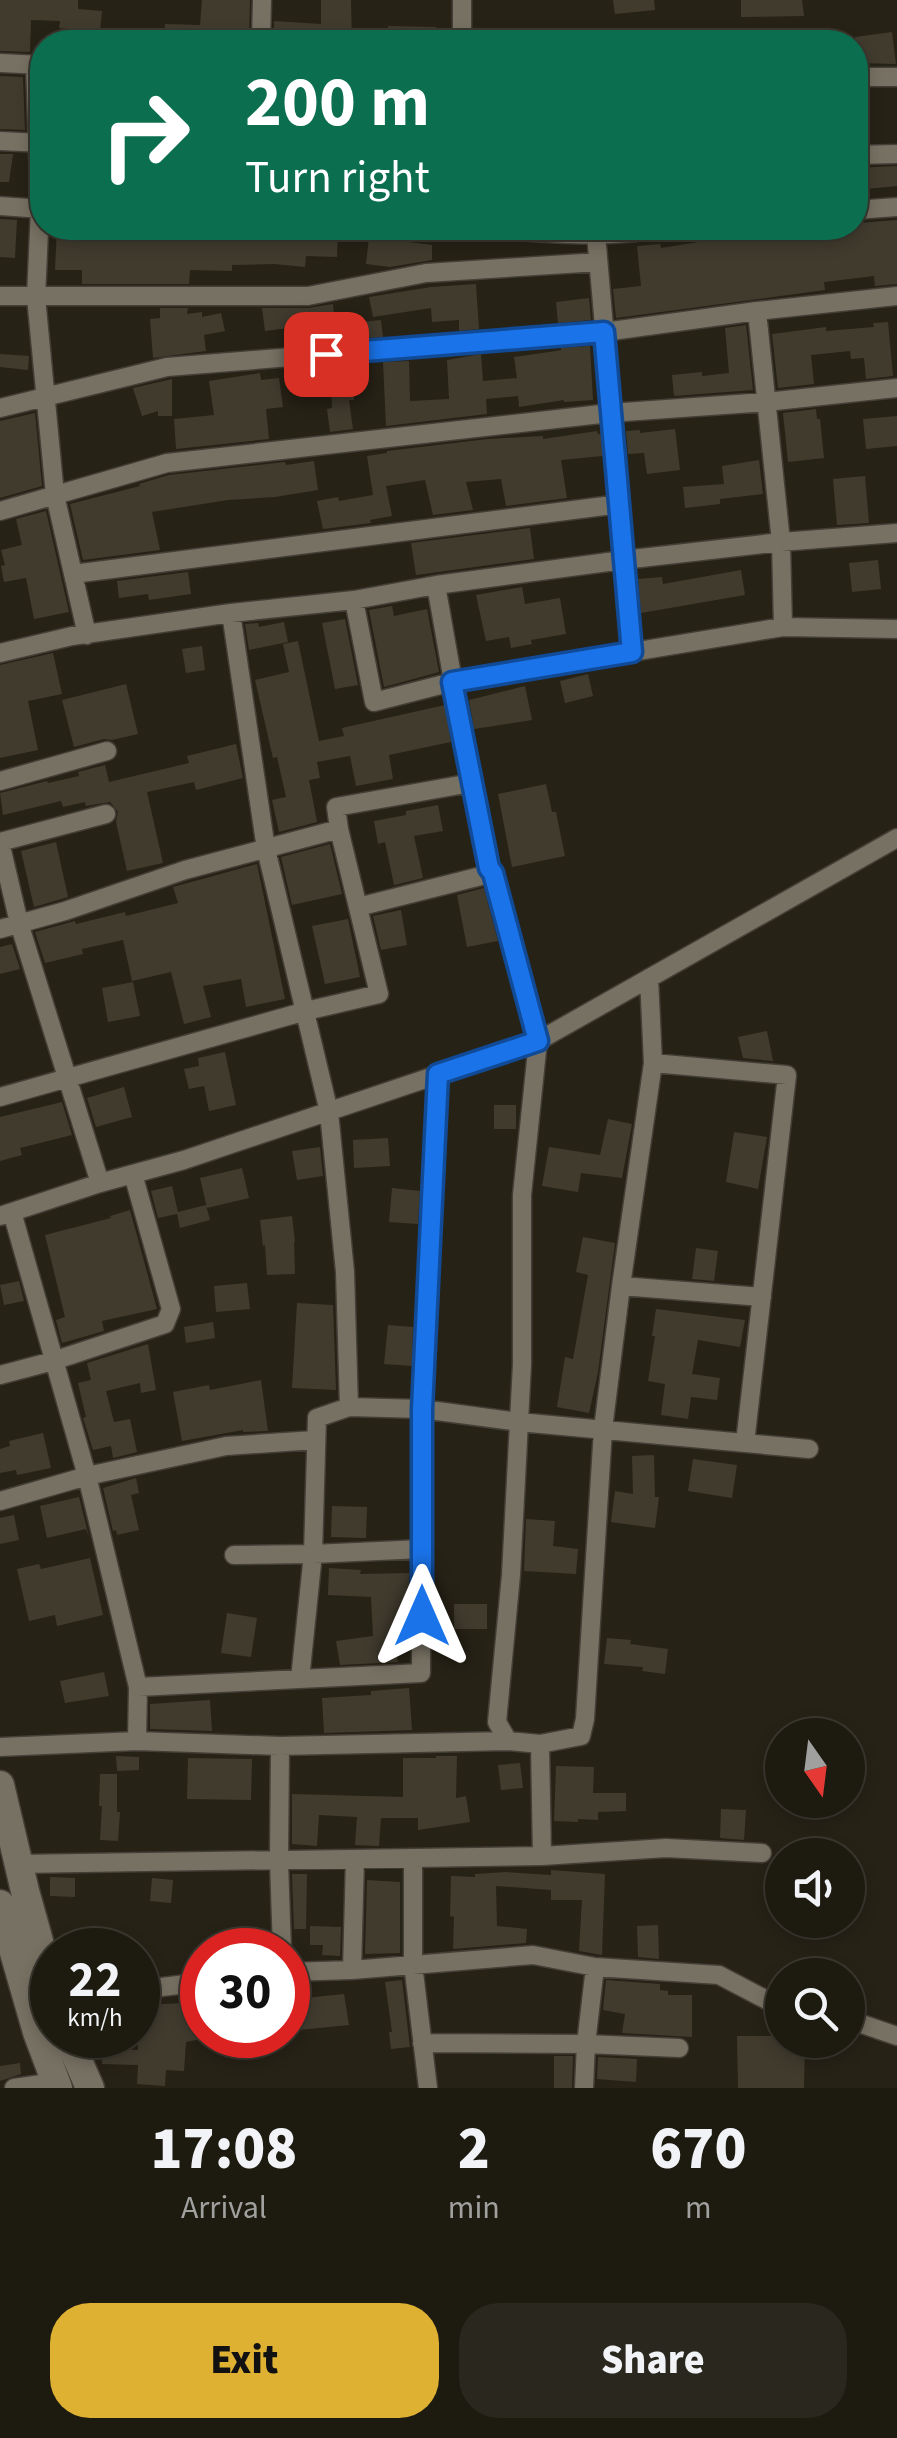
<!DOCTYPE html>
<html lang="en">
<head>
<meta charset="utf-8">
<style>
  body { margin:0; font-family:"Source Sans 3",sans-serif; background:#2a271e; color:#f1f3f6; height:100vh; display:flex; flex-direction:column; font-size:38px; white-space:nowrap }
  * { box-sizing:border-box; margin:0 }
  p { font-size:32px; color:#a0a19f }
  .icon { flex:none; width:55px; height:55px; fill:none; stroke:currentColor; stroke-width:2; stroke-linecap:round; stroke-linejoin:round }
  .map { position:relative; height:2088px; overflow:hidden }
  .side { display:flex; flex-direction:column; background:#1d1a10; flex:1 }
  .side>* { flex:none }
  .top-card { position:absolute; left:30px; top:30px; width:838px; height:210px; border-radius:40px; box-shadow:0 5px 15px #0003,0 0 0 2px #3b3830; background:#0b6e4f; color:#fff; overflow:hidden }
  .needle { width:65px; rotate:166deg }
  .buttons { position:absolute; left:765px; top:1718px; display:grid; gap:20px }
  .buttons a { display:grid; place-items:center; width:100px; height:100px; border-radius:50%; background:#1d1a10; box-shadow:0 5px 15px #0003,0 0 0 2px #3b3830; font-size:50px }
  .speed { position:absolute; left:30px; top:1928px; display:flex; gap:20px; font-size:50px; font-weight:700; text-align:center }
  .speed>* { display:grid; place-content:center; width:130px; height:130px; border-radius:50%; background:#1d1a10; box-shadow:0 5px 15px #0003,0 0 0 2px #3b3830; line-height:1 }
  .speed small { font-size:25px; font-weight:400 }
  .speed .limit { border:15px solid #d22; background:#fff; color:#111 }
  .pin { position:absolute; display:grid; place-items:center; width:85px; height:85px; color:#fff; margin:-42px; border-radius:20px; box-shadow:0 5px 15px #0006 }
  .me { position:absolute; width:110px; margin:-55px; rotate:0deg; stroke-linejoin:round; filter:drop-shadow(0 0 8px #0008) }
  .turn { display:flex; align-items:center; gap:35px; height:210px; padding:0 50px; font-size:45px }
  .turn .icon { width:130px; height:130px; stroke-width:2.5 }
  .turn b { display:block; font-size:70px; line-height:85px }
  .eta { display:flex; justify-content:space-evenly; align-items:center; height:170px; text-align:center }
  .eta b { font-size:60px; font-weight:800; line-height:70px }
  .button { display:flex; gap:20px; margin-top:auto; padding:20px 50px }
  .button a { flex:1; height:115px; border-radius:40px; background:#dfb133; color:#111; font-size:40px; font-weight:800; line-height:115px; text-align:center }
  .button a+a { background:#2a271e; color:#f1f3f6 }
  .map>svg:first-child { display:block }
</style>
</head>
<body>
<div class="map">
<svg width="897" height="2088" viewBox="0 0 897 2088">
  <rect width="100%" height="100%" fill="#272216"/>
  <!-- building -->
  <path fill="#413b2e" d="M0,0h78v9l24,2 -2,21 -41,-4 1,-7 -29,-1 -1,32 -30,-1z
    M202,0h48l-1,37h-22v5h-63l1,-18 35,1z
    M321,0h30l1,42h-78v-21l47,3z
    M613,0h41l1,10 -40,4z
    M741,0h61l2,16 -63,1z
    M388,26l48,1 1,15h-49z
    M892,32l4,32 -41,-1v-26z
    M0,76l23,1 2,53 -25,-1z
    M0,154h13l-4,28h-9z
    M897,166v20l-42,4v-22z
    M0,219l17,1 -2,38 -15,-1z
    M897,220v64l-22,2 -1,-10 -50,6 1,8 -209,28 -3,-29 28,-3 -4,-40 23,-2 1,4 50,-8 -1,-2 18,-1 1,2 64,-9 66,-2v-5z
    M57,228h111v8l46,1v-4h19v2l43,-1v3l42,4 1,-10 19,1 -1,25 -31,-1 -1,11 -31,-3 -42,1v6l-42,-1 -1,14h-107v-14h-27z
    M369,237l63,8v15l-42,7 -24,-3z
    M476,284l3,45 -20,2v-11l-27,2 -1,-14 -58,9 -4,-20 62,-10z
    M589,298l2,22 -33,3 -2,-21z
    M333,304l2,21 46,-5 2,17 -92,7 -2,-16 -24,3 -3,-23h46z
    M160,308h28l-1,6 15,-2v5l19,-4 4,18 -21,4 2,16 -53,7 -3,-39 10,-1z
    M888,322l5,54 -27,3 -2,-21 -13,1 -1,-8 -39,4 3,29 -36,4 -6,-54 54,-7v4l48,-4 -1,-4z
    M746,325l7,65 -79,6 -2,-21 30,-3v4l27,-3 -4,-45z
    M590,346l3,54 -29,2v-2l-45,7 -1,-11 -32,3 1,15 -101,12 -3,-64 26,-1 1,40 39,-2 -2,-39 34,-6 2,27 34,-3 -3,-21 42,-6 5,-1v-2z
    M0,354l29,2 -1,14 -28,-3z
    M351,365l3,35h-5l4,29 -23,3 -3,-23 5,-1 -2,-42z
    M260,373l1,7 18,-2 4,29 -17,2 3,30 -93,10 -2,-30 40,-4 -5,-34z
    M172,379v37h-14v-5l-16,5 -9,-28z
    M816,409l1,10h3l4,39 -36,4 -5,-49z
    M35,413l7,73 -42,12v-77z
    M897,416v30l-31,3 -3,-30z
    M675,429l5,41 -33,4 -3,-21 -16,1 -2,-23 14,-1v3z
    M597,431l1,3h3l2,22 -42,4 6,38 -61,8 -5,-27 -35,3 7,28 -40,5 -8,-35 -39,6 6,30 -22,4 1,3 -48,6 -6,-28 21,-4 1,4 34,-6 -6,-39 20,-3v-2l101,-12 55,-3v3z
    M759,460l4,34 -43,5v5l-35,4 -2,-21 41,-3 -2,-18z
    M314,461l4,29 -43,7 -47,3 -76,12 8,38 -77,10 -13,-56 70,-18 -1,-2 30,-9 116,-13 1,3z
    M865,476l4,47 -32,2 -4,-46z
    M46,511l23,101 -35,7 -8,-41 -22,4 -3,-16 4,-1 -4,-15 21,-5 -6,-26z
    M530,528l4,31 -118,16 -5,-32z
    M878,560l3,29 -29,3 -3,-29z
    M741,570l4,25 -104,18 -3,-34 24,-2 1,7z
    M188,572l3,22 -42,6 -1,-6 -29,4 -2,-17z
    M522,587l3,17 35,-6 6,36 -35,6 1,4 -21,4 -2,-11 -23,4 -10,-46z
    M392,606l2,10 33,-7 12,63 -55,15 -15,-77z
    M345,619l13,66 -23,4 -13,-66z
    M284,622l4,20 -39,8 -4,-26 13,-1 1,4z
    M298,641l21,100 25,-5 -2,-8 103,-23 6,37 -62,13 4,24 -37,7 -6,-30 -33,6 3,16 -11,2 8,42 -38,10 -7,-32 14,-3 -9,-40 -4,1 -18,-78 34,-8 -6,-28z
    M202,646l3,24 -19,3 -4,-24z
    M53,653l9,41 -34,7 10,49 -38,8v-93z
    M588,674l5,22 -28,7 -5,-22z
    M126,684l12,50 -26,6 -8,-1 -30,8 -12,-47z
    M525,686l7,34 -58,9 -5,-29z
    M236,744l7,34 -47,12 -2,-8 -47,10 16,71 -36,8 -11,-49 2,-10 -8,-10 -24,4 -1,-4 -22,5 -2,-6 -58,14 -3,-22 47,-12 1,2 31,-7 -1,-4 27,-7 4,17 80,-19 -2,-7z
    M546,784l6,28h4l9,44 -53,11 -14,-73z
    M438,805l5,26 -29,5 9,42 -29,7 -9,-43 -7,2 -4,-23 32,-6v-4z
    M56,842l12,55 -34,10 -13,-56z
    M330,844l12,50 -50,11 -11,-48z
    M257,864l28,135 -39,8 -5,-28 -38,7 8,31 -27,7 -13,-52 -39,9 -9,-41 -41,9 1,5 -38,9 -10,-31 40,-11 1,3 49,-12 1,4 52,-13 -5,-16z
    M484,888l14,53 -31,6 -10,-52z
    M401,910l6,35 -26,5 -8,-34z
    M348,919l12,58 -35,7 -13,-58z
    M12,944l8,25 -20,5v-27z
    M133,982l7,34 -32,6 -6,-34z
    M767,1031l6,30 -30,-3 -5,-21z
    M225,1052l11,53 -27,6 -5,-25 -15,3 -5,-20 15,-3 -1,-8z
    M124,1087l8,30 -36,10 -9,-29z
    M62,1102l10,33 -52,13 2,7 -22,6v-44z
    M494,1105h22v24h-22z
    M608,1119l24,5 -10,54 -41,-5 -3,19 -36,-6 7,-39 51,8z
    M734,1132l33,5 -9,52 -32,-7z
    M388,1138l2,28 -36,2 -1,-28z
    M320,1147l3,29 -26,4 -5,-29z
    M242,1168l7,30 -42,10 -7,-30z
    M172,1186l6,26 28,-7 4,15 -30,8 -3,-14 -19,4 -7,-27z
    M392,1188l28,3 -2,33 -29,-2z
    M130,1210l27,99 -55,12 2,10 -42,12 -6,-23 9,-3 -20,-82 66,-17 -1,-2z
    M292,1216l3,26h-1l1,32 -28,1 -2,-30 -2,1 -3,-26z
    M583,1237l32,6 -17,129 -9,41 -32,-6 8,-50 8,2 15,-84 -12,-3z
    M696,1248l22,3 -4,30 -22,-2z
    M19,1281l5,20 -20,4 -4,-20z
    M247,1283l3,26 -34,3 -2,-26z
    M297,1303l36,2 3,85 -44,-2z
    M656,1309l89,11 -5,27 -42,-7 -6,34 28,4 -3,22 -26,-3 -3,22 -27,-4 4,-31 -17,-3 7,-45h-3z
    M213,1322l2,16 -29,5 -2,-16z
    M388,1325l25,2 -1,39 -28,-2z
    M148,1344l8,46 -15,3 -1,-10 -34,8 8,31 16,-3 7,33 -24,6 -2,-12 -18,4 -10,-32 3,-1 -8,-34 13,-3 -4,-17z
    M261,1380l7,51 -25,1v-2l-61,11 -9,-49 36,-7 1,5z
    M43,1433l8,35 -34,7 -1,-5 -16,3v-24l10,-3 -1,-5z
    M654,1455l1,42h4l-4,31 -44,-6 4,-31 18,3 -1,-38z
    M693,1459l44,6 -5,33 -44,-7z
    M136,1478l3,15 -8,2 8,35 -22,5 -1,-5 -3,1 -10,-43z
    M79,1497l10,40 -3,-8 -39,9 -7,-32z
    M332,1506l35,1 -1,31 -35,-1z
    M14,1515l5,25 -19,4v-26z
    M526,1519l29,2 -2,25 25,3 -2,25 -52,-3z
    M90,1558l13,57 -46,11 -2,-11 -26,6 -12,-52 22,-5 2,5z
    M329,1568l32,2 -1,4 49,-1v33l-4,1 1,26 -14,1 6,28 -58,3 -4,-24 37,-5 -2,-39 -43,-2z
    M454,1604h33v25h-33z
    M227,1613l30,5 -6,39 -30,-4z
    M607,1638l24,2 -1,4 38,5 -3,25 -23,-3 1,-4 -39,-3z
    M104,1672l5,24 -44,7 -5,-22z
    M409,1688l3,42 -88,3 -2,-35 49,-3v-4z
    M210,1700l2,31 -62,-2v-25z
    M116,1756l23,1v13l-22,1z
    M436,1756h21l-1,42 10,-2 4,26 -52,8v-12h-37l-2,28h-2l-22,-1 2,-28 -38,-2 -2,31 -25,-2v-50l111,3v-39h33z
    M188,1758l64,1 -1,41 -64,-1z
    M520,1763l3,25 -22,2 -3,-25z
    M556,1766l38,1 -1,26h33v18l-28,1v8l-20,-1v3l-24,-1z
    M100,1774h17v38h3l-2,29 -18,-1 2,-34h-3z
    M721,1809l25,1 -2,30 -24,-2z
    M551,1870l54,4 -3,81 -23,-4 3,-51h-31v-10l-55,-4 1,40 30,3 -1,14 -73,6 1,-32 -4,-1 1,-40 24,1v-3l31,-2 45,3z
    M292,1874h15l-1,55h-12z
    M50,1877l25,1v19l-25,-1z
    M152,1878l21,2 -2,23 -21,-2z
    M367,1880l33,2v71l-35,1z
    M658,1925l1,34 -21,-2 -1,-31z
    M310,1926l31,1 -1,29 -18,-1 1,-10h-13z
    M402,1980l8,67 -19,2 -2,-17h3l-7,-50z
    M606,1980l54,4v6l8,1v4h24v42l-70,-4 3,-19 -22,-4z
    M344,1994l5,31 -50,5 -4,-31z
    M186,2003v5l16,-3v34l-16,3 -2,29 -18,-1 -1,16 -28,-2 1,-19 -36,-1v-15l36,1v-45z
    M737,2036h45v4h23l-1,48h-66z
    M554,2056h19l-1,32h-18z
    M598,2057l39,2 -1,23 -39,-3z
    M20,2063l1,11 -21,7v-15z"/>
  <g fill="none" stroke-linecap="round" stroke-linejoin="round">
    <!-- street casing -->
    <g stroke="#433e36" stroke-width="21">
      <path id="street" d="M261,42l1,-42
        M462,42v-42
        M0,63l42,2
        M35,65l5,144 -4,88 19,198 32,140
        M855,77h42
        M0,141l42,2
        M855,155l42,-1
        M0,206l42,3
        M855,210l42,-3
        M470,228c63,3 130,13 192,0
        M596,234l36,418
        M0,296h308l118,-23 172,-11
        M757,311l24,231 2,85
        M0,408l167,-41 437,-35 153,-21 140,-15
        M0,511l167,-48 443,-50 156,-11 131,-14
        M73,574l547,-70
        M354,600l20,102 78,-20 331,-55 114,2
        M231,613l35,236 63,263 16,160 4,135
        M0,653l72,-17 159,-23 123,-13 82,-15 187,-25 158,-18 116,-9
        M0,781l107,-30
        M0,842l19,81 81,260
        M0,842l106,-28
        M358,907l135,-34
        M0,929l65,-18 120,-41 154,-41
        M653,1063l134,12 -42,368
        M0,1097l306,-86 73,-17 -40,-165 -3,-22 135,-24
        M12,1212l75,264 51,211 -1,54
        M0,1216l100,-33 84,-23 354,-119 359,-203
        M621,1286l141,11
        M0,1375l53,-14 112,-37 6,-15 -38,-135
        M0,1501l87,-25 139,-30 89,-6
        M234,1555l79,-1 109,-5
        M300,1679l13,-125 4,-136 32,-11 73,2 97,13 290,27
        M138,1687l283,-14 1,-264 16,-334
        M540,1744l41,-8 4,-17 18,-290 18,-143 32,-223 -4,-85
        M280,1746l-1,115 3,89
        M0,1747l137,-6 143,5 228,-5
        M542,1856l124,-8 96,5
        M413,1858v106l15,124
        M18,1864l524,-8 -2,-112 -32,-3 -11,-19 14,-147 11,-211v-169l16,-154 -45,-168 -4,-4 -18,-86 -35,-198
        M352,1970l3,-111
        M288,1972l64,-2 181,-15 62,12 124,8 63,33
        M138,1990l64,-8
        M848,2022l11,1 38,13
        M422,2043l164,1 93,4
        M14,2088l41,-6
        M584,2088l2,-44 9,-77"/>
    </g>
    <!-- secondary casing -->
    <g stroke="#433e36" stroke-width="31">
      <path id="secondary" d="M0,1785l25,106 27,97
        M0,1904l37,128 21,56
        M67,2035l23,53"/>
    </g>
    <!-- street -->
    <use href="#street" stroke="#777163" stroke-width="18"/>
    <!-- secondary -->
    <use href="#secondary" stroke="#777163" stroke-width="28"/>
  </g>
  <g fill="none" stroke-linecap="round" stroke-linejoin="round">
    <!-- route casing -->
    <g stroke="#114b97" stroke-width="25">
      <path id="route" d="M326,354l278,-22 28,320 -180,30 37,186 4,5 45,168 -100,33 -16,335v207"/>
    </g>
    <!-- route -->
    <use href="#route" stroke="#1a73e8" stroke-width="18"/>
  </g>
</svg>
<div class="buttons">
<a><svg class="needle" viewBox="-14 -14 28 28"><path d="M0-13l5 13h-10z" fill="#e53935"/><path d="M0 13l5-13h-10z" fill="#a0a19f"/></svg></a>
<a><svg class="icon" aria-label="sound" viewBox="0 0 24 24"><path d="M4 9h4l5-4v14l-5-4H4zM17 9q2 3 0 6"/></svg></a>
<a><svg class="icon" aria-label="search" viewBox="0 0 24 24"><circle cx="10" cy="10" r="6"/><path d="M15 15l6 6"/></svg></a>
</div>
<div class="speed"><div>22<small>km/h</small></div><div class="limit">30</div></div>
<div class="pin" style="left:326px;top:354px;background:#d93025"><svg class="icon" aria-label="arrive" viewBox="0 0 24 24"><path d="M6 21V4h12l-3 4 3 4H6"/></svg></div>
<svg class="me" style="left:422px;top:1616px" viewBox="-20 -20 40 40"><path d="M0-17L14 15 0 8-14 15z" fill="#1a73e8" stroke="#fff" stroke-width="4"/></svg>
<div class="top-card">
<div class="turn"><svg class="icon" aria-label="right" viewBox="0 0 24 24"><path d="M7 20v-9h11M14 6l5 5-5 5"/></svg><div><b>200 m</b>Turn right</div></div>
</div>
</div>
<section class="side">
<div class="eta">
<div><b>17:08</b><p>Arrival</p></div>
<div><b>2</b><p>min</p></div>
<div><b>670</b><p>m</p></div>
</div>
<div class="button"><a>Exit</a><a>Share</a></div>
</section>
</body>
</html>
